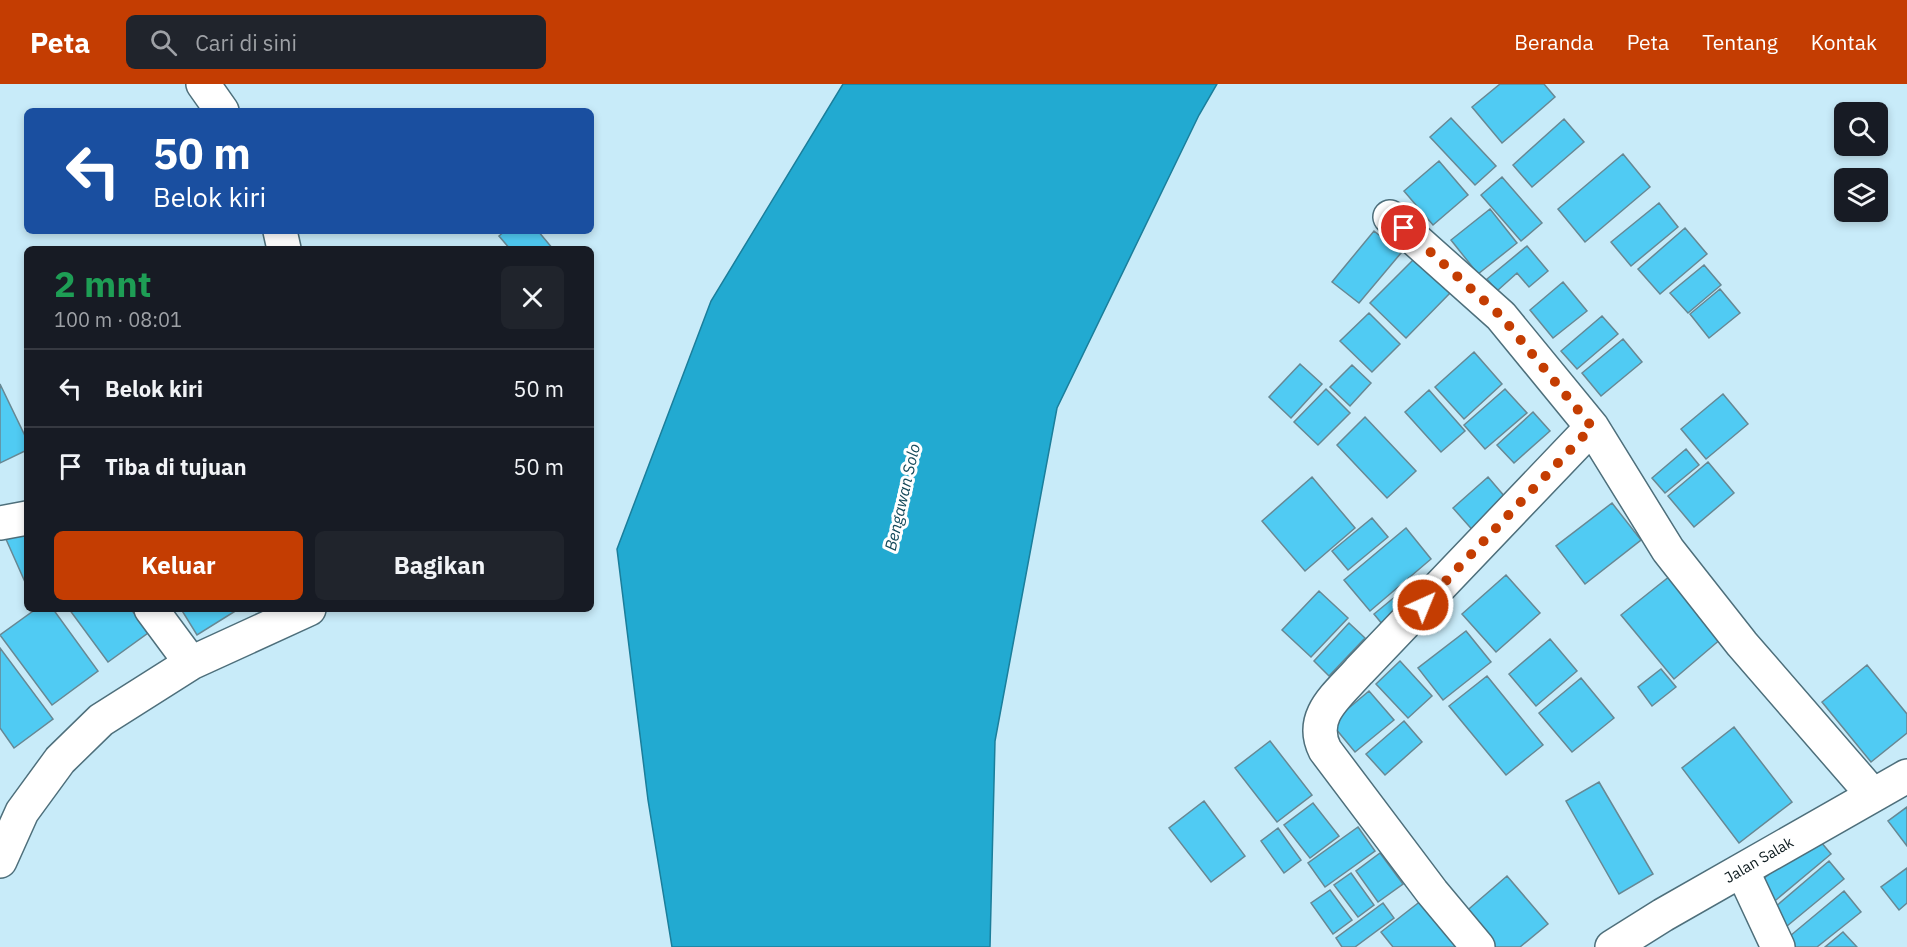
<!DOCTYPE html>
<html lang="id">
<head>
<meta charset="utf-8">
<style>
  body { margin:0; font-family:"IBM Plex Sans",sans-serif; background:#20242c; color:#f1f3f6; height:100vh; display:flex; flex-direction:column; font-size:22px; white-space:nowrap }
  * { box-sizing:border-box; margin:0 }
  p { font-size:20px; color:#9ea1a6 }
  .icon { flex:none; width:33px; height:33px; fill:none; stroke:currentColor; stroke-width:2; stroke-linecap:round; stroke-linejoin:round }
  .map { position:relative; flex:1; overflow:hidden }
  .details { position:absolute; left:24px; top:162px; width:570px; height:366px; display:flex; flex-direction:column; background:#171b24; border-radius:9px; box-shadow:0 3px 9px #0003 }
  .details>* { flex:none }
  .hud { position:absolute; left:24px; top:24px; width:570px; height:126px; border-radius:9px; box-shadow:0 3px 9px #0003; background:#1a4fa0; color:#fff; overflow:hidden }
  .buttons { position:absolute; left:1834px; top:18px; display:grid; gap:12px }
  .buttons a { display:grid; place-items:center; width:54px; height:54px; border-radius:9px; background:#171b24; box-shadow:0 3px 9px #0003; font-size:30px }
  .pin { position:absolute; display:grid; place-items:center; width:51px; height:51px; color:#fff; margin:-26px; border:3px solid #fff; border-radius:50%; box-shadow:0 2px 6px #0007 }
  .me { position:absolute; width:66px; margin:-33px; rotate:44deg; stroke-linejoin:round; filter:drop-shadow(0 0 4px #0008) }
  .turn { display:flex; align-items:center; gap:21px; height:126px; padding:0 30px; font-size:27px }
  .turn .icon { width:78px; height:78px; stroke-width:2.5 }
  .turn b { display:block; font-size:42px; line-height:51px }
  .round { display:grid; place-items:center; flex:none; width:63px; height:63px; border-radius:9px; background:#20242c }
  .headline { display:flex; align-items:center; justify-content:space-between; height:102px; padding:0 30px }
  h1 { font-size:36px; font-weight:700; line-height:45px; color:#1e9e55 }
  .cta { display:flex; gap:12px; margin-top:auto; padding:12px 30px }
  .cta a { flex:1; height:69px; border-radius:9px; background:#c43d02; color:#fff; font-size:24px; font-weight:700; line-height:69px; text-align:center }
  .cta a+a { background:#20242c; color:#f1f3f6 }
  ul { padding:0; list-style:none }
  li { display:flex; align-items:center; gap:18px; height:78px; padding:0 30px; border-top:2px solid #363941 }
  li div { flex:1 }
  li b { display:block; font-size:22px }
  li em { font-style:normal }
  header { display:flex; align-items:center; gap:36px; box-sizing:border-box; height:84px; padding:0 30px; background:#c43d02; color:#fff }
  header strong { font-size:28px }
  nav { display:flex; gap:33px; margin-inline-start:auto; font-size:21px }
  .search { width:420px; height:54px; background:#20242c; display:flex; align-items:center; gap:15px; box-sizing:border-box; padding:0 21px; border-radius:9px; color:#9ea1a6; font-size:22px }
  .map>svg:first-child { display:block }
</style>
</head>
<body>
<header>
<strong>Peta</strong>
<div class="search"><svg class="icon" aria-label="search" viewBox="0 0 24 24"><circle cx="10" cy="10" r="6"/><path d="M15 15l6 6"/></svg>Cari di sini</div>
<nav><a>Beranda</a><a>Peta</a><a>Tentang</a><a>Kontak</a></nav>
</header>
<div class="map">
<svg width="1907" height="863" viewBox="0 0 1907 863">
  <rect width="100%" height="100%" fill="#c8ebf9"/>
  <!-- water -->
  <path fill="#22aad1" stroke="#1b7e9b" stroke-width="1.5" d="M843,0h374l-18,31 -142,293 -62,333 -5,206h-318l-24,-147 -31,-251 94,-248z"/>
  <!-- building -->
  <path fill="#50cbf3" stroke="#678894" stroke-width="1.5" d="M1500,0h44l11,13 -53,46 -30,-36z
    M1451,34l45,48 -21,19 -45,-48z
    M1564,35l20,23 -52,45 -19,-22z
    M1623,70l27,33 -65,55 -27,-33z
    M1439,77l29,34 -35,30 -29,-34z
    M1502,93l40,46 -21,18 -40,-46z
    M1659,119l19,24 -47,39 -20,-24z
    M1490,125l27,34 -39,31 -27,-34z
    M1685,144l22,26 -47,40 -22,-25z
    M505,147h33l15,18h-43l-11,-13z
    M1374,147l27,22 -42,50 -27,-21z
    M1527,162l21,25 -19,16 -12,-14 -20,18 -10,-12z
    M1417,172l35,35 -46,47 -36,-35z
    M1704,181l17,20 -33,28 -18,-20z
    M1563,198l24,29 -34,27 -23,-28z
    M1720,205l20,24 -31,25 -19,-24z
    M1369,229l31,31 -28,28 -32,-31z
    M1602,232l16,18 -41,35 -16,-18z
    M1623,255l19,23 -41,34 -19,-23z
    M1474,268l28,32 -38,35 -29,-32z
    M1300,280l22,20 -31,34 -22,-21z
    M1352,281l19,18 -21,23 -20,-19z
    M0,300l27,56v10l-27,13z
    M1326,305l24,24 -32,32 -24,-23z
    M1505,305l22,24 -42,36 -21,-24z
    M1429,306l36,41 -24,21 -36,-40z
    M1723,310l25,30 -42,35 -25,-30z
    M1533,328l17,19 -36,32 -17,-18z
    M1365,333l51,54 -29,27 -50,-53z
    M1686,365l13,16 -34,28 -13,-15z
    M1708,378l26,31 -40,34 -26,-31z
    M1312,393l43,51 -50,43 -43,-50z
    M1488,393l23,27 -35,30 -23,-26z
    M1612,419l29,37 -56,44 -29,-38z
    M1372,434l16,19 -40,33 -16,-19z
    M27,444v53l-2,1 -20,-45z
    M1406,444l25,31 -61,52 -26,-31z
    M1506,491l34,38 -44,39 -34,-38z
    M1670,492l52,62 -48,41 -53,-64z
    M1413,498l13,15 -39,33 -13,-16z
    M1319,507l29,27 -37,39 -29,-27z
    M36,525h17l45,62 -46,34 -52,-70z
    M69,525h62l17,24 -40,29z
    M181,525h56v1l-40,25z
    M1349,539l16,15 -36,38 -15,-15z
    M1466,547l25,31 -48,38 -25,-32z
    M1550,555l27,32 -41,35 -27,-32z
    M0,564l53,71 -39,29 -14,-20z
    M1400,577l32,35 -24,22 -32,-34z
    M1867,581l40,49v19l-36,29 -49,-60z
    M1661,585l15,18 -24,19 -14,-19z
    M1487,592l56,69 -37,30 -57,-69z
    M1581,594l33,40 -42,34 -33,-39z
    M1369,607l25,29 -39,32 -24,-29z
    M1404,637l18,21 -37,33 -19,-21z
    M1734,643l58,75 -53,41 -57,-75z
    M1270,657l42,54 -35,27 -42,-54z
    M1599,698l54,92 -34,20 -53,-93z
    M1204,717l41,55 -34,26 -42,-54z
    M1313,719l26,33 -29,22 -26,-33z
    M1907,723v39l-19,-25z
    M1358,743l17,24 -50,36 -17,-24z
    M1278,744l23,32 -17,13 -23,-32z
    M1815,751l16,19 -61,51 -15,-19z
    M1380,769l23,31 -25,18 -22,-31z
    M1829,777l15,18 -63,52 -14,-17z
    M1907,784v35l-8,7 -18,-23z
    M1351,789l23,32 -16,12 -24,-32z
    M1507,792l41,48 -28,23h-29l-28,-33z
    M1330,806l22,30 -19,14 -22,-31z
    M1844,807l17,21 -44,35h-28l-5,-6z
    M1422,816l37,47h-66l-12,-15z
    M1383,819l11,15 -39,29h-13l-6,-9z
    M1843,848l14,15h-32z"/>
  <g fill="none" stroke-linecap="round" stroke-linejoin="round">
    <!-- minor casing -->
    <g stroke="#4e6f7b" stroke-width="36">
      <path id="minor" d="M203,0l19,27
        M1390,133l111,99 91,111 76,123 74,94 131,151
        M280,147l4,18
        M0,439l27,-5
        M151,525l40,54
        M0,777l22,-49 38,-52 41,-40 90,-57 118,-54
        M1742,786l36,77
        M1478,863l-46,-55 -107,-142c-17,-34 13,-55 34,-79l233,-244
        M1612,863l51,-32 244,-139"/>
    </g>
    <!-- minor -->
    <use href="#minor" stroke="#fff" stroke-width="33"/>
  </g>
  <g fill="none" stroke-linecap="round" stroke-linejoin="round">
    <!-- route -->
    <path stroke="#c43d02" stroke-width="10" stroke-dasharray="0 18" d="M1404,144l97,88 91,111 -169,178"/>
  </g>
  <g text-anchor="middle" stroke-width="6" stroke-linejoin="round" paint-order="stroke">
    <!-- street labels -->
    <g font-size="15" fill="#0b191d" stroke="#fff">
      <text transform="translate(1759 776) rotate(-30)" y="5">Jalan Salak</text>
    </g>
    <!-- water labels -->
    <g font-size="16" font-style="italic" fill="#14495a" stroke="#fff">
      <text transform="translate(902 413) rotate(-77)" y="6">Bengawan Solo</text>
    </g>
  </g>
</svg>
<div class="buttons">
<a><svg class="icon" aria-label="search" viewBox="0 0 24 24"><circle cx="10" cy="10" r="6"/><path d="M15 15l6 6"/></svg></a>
<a><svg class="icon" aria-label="layers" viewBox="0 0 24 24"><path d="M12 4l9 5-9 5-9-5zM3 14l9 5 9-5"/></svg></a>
</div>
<div class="pin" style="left:1404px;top:144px;background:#d93025"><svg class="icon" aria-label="arrive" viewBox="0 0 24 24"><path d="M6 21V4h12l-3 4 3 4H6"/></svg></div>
<svg class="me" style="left:1423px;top:521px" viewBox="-20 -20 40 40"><circle r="17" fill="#c43d02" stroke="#fff" stroke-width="3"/><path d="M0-11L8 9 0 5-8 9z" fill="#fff"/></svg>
<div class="hud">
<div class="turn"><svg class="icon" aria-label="left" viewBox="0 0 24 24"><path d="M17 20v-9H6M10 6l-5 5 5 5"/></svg><div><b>50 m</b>Belok kiri</div></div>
</div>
<section class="details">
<div class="headline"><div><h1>2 mnt</h1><p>100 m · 08:01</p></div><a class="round"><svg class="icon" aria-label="close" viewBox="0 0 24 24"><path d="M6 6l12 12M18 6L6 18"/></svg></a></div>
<ul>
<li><svg class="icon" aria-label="left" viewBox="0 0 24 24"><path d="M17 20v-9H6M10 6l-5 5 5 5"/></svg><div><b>Belok kiri</b></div><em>50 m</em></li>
<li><svg class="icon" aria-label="arrive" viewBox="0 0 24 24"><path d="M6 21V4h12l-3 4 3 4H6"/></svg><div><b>Tiba di tujuan</b></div><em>50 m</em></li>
</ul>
<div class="cta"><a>Keluar</a><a>Bagikan</a></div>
</section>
</div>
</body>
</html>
